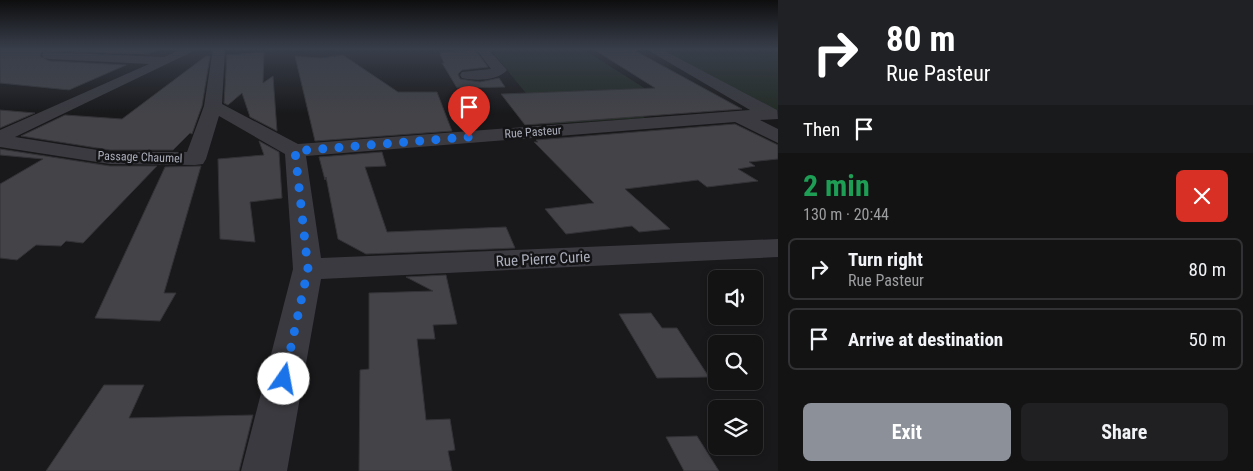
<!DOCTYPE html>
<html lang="en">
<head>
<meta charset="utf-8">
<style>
  body { margin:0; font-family:"Roboto Condensed",sans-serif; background:#202022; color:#f1f3f6; height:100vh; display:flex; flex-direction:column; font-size:19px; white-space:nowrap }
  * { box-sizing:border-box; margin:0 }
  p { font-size:16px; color:#9d9ea0 }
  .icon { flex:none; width:28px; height:28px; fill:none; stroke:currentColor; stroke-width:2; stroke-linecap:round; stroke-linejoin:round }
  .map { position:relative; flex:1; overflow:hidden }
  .sheet { display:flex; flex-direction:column; background:#131314; width:475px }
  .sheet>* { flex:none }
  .banner { background:#202124; color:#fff; overflow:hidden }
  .controls { position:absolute; left:708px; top:270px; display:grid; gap:10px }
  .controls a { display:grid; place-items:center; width:55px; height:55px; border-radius:8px; background:#131314; box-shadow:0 2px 8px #0003,0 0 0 1px #323234; font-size:25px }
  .pin { position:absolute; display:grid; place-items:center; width:42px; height:42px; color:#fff; margin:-51px -21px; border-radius:50% 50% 50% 0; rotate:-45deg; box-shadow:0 0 5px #0007 }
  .pin .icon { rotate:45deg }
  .me { position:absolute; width:55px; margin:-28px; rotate:12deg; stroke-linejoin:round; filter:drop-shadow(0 0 4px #0008) }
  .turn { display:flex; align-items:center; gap:18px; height:105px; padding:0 25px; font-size:22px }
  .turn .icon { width:65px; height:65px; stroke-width:2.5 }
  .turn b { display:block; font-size:35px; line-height:42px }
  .then { display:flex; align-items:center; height:48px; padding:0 25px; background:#0003; gap:10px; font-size:19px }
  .round { display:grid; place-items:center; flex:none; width:52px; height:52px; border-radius:8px; background:#202022 }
  .headline { display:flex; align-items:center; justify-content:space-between; height:85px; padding:0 25px }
  h1 { font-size:30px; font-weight:700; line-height:38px; color:#1e9e55 }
  .primary-button { display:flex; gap:10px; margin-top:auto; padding:10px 25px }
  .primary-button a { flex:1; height:58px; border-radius:8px; background:#8c9099; color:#fff; font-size:20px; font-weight:700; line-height:58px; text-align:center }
  .primary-button a+a { background:#202022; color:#f1f3f6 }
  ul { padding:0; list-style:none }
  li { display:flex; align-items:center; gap:15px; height:62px; margin:0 10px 8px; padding:0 15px; border:2px solid #323234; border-radius:8px }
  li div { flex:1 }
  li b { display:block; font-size:19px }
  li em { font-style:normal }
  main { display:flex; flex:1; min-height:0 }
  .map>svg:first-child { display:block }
</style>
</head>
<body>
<main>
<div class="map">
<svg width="778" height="471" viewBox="0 0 778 471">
  <rect width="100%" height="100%" fill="#19191b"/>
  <!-- green -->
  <path fill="#232b25" d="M490,49h93l66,42 -8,24 4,3 -94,6z
    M652,49h126v69l-7,-4z"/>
  <!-- building -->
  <path fill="#434348" stroke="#333337" d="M0,49h162l-14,5 -106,-3 -2,5 9,5 77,4 -57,25 -69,-7z
    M593,49h39l110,60 -217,16 -24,-31 154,-6z
    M475,50l13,17 -26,3 -4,4 2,5 20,3 19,-4 6,9 -48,1 -15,-25h2l-5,-11z
    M264,52l-1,31 10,-7 4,55 -27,-14 -8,-24 -14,12 -4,-2 3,-48z
    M343,55l55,37h39l15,39 -137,10 -20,-85 26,2z
    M206,56h4l-8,50 -10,28 -2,-1 -17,17h-63l-89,-14 44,-21 57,4z
    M0,110l35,3 -35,15z
    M735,124l43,21v14l-29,3 6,4 -17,3 20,12 -51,6 -9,-7 -73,9 45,40 -31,3 -7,-6 -66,8 -21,-25 49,-6 -60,-61h4l-2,-2z
    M259,141l20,11 3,46 -32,4 5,40 -35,-3 -2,-80 46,-4z
    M0,149l110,17h47l-74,77 -17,-2 -5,5 -25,-1 -19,15 -17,-2v-74l43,-25 -43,-4z
    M382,152l4,14 -21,1 22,65 119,-5 9,21 -149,6 -28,-15 -12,-62 -1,3 -6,-23z
    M201,166l-37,127h12l-16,28 -65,-3 70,-151z
    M446,275l11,49 -24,1 2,14h-18l9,81 24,-1 5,31 -7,1 4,20h-93l1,-101 9,-1v-76l64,-2 -27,-14z
    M651,313l11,15h15l32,49 -52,1 -38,-64z
    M104,385h40l-15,33 124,-3 -14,56h-193z
    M697,436l22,35h-35l-18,-34z"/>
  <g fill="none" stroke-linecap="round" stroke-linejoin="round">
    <!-- minor -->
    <path fill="#3a3a40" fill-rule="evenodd" d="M183,49h15l-183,88 95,15h77l17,-46 9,-57h12l-3,55 76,40 452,-34 -104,-61h15l116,61 1,9 -18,1 18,9v14l-43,-21 -429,34 15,102 457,-19v18l-457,22 -34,192h-46l52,-202 -8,-115 -66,-38 -13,43 -3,5 -8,1 -85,-1 -110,-17v-17l149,-66 -100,-5 -5,-1 -2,-3 2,-3 120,5z
      M476,49h12l19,21c-9,11 -32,11 -45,8l-2,-3 2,-3 29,-3z"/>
  </g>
  <!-- sky -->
  <linearGradient id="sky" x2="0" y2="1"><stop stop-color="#0e0e0f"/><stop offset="0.43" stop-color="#383e4a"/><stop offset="1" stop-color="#383e4a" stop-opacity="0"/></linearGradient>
  <rect width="778" height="114" fill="url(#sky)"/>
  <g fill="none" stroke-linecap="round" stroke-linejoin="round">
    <!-- route -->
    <path stroke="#1a73e8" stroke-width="9" stroke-dasharray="0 16.2" d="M284,379l24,-110 -13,-118 174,-14"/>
  </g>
  <g text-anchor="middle" stroke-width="5" stroke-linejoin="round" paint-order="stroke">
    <!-- far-street labels -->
    <g font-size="12" fill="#abaebb" stroke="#141416">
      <text transform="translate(533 132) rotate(-4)" y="4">Rue Pasteur</text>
      <text transform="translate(140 157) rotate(2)" y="4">Passage Chaumel</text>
    </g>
    <!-- street labels -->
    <g font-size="15" fill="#abaebb" stroke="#141416">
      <text transform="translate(543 259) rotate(-3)" y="5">Rue Pierre Curie</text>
    </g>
  </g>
</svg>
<div class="controls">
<a><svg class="icon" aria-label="sound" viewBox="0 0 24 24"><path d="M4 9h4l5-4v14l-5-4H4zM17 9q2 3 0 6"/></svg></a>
<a><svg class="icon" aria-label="search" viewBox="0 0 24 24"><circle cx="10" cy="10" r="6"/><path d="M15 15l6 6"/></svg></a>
<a><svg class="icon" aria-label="layers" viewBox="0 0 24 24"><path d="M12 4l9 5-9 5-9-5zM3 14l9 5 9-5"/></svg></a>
</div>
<div class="pin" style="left:469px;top:137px;background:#d93025"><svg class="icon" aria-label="arrive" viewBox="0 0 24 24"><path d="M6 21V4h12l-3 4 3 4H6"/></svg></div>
<svg class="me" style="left:284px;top:379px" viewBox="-20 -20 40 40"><circle r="19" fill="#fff"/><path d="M0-13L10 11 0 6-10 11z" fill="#1a73e8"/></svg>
</div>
<section class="sheet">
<div class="banner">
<div class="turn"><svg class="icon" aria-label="right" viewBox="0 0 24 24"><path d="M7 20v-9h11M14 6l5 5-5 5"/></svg><div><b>80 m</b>Rue Pasteur</div></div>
<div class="then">Then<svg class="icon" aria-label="arrive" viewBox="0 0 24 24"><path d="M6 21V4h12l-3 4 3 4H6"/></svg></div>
</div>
<div class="headline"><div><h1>2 min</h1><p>130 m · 20:44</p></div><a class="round" style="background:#d93025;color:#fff"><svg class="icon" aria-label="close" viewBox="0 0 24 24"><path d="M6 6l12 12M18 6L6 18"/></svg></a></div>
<ul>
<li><svg class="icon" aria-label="right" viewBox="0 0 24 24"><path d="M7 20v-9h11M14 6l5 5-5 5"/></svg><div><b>Turn right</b><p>Rue Pasteur</p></div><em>80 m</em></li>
<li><svg class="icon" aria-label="arrive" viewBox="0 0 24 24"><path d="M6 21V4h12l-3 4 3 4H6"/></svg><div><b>Arrive at destination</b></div><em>50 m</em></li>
</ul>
<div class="primary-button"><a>Exit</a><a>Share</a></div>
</section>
</main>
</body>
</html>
